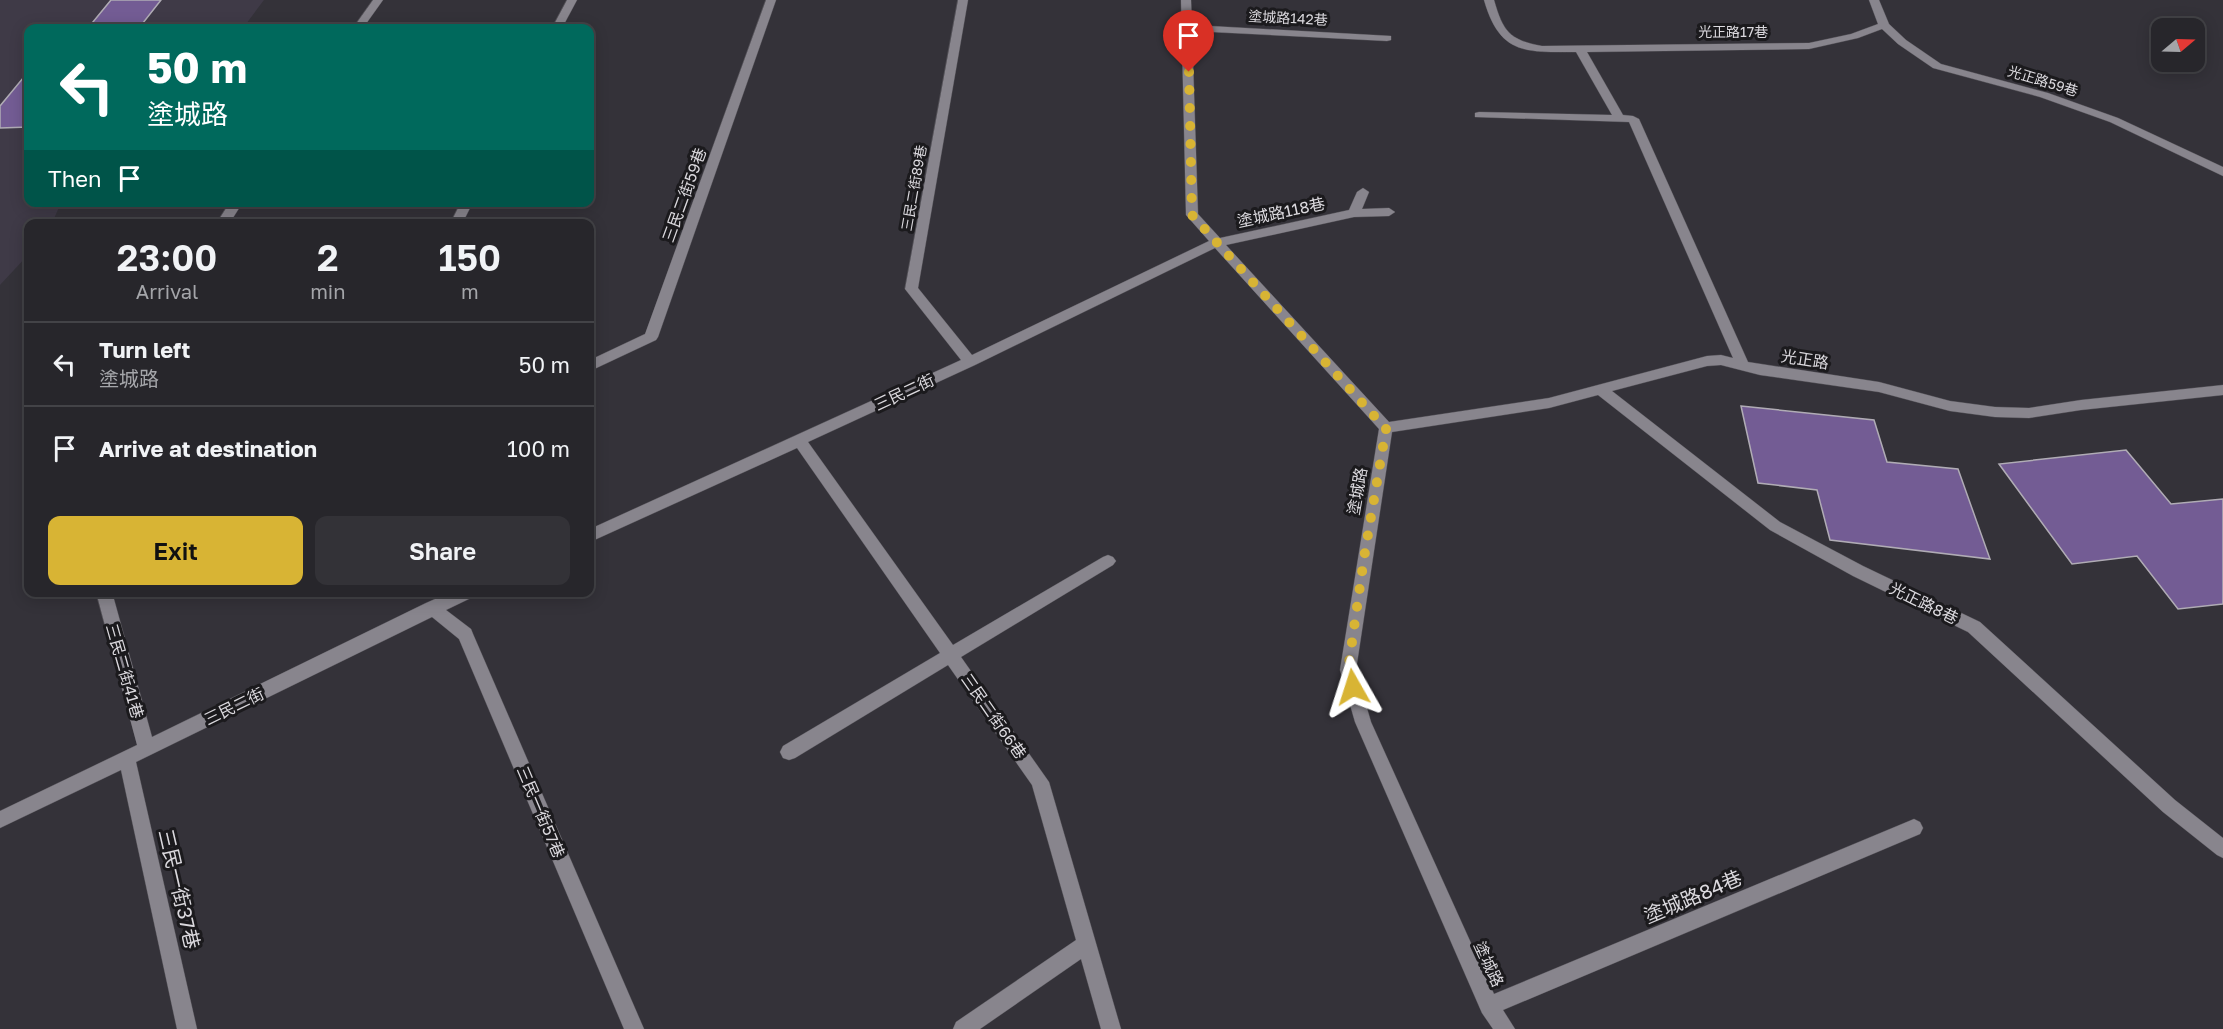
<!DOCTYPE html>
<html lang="en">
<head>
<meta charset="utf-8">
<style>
  body { margin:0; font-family:"Golos Text","Noto Sans TC",sans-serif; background:#333237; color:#f1f3f6; height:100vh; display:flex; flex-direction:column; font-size:22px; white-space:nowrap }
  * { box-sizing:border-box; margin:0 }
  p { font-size:20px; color:#a4a5a9 }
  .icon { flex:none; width:33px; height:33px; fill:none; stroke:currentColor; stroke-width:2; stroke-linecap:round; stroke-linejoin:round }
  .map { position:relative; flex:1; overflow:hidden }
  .details { position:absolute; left:24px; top:219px; width:570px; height:378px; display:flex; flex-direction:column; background:#27262b; border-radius:12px; box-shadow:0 3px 15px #0003,0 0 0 2px #434347 }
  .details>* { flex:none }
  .top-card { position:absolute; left:24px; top:24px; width:570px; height:183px; border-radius:12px; box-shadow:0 3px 15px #0003,0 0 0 2px #434347; background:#00695c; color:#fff; overflow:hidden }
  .needle { width:39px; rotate:71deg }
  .buttons { position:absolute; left:2151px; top:18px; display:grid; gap:12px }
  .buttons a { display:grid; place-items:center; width:54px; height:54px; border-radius:12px; background:#27262b; box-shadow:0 3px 15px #0003,0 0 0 2px #434347; font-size:30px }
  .pin { position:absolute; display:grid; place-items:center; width:51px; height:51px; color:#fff; margin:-62px -26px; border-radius:50% 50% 50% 0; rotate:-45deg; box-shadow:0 0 6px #0007 }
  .pin .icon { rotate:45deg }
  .me { position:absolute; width:66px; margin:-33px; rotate:354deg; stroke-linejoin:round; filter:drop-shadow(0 0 4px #0008) }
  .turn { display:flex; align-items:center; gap:21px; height:126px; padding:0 24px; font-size:27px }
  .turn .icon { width:78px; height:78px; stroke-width:2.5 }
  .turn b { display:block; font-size:42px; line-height:51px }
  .then { display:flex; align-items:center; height:57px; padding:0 24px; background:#0003; gap:12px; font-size:22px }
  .eta { display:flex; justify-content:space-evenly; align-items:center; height:102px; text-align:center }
  .eta b { font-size:36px; font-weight:600; line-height:42px }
  .cta { display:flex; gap:12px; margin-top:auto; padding:12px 24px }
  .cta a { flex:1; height:69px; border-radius:12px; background:#d8b434; color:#111; font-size:24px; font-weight:600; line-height:69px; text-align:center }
  .cta a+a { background:#333237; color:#f1f3f6 }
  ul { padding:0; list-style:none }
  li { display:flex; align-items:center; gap:18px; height:84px; padding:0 24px; border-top:2px solid #434347 }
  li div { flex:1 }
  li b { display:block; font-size:22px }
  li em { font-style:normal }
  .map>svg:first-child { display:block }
</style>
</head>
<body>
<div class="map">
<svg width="2223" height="1029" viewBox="0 0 2223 1029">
  <rect width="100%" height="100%" fill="#343239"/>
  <!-- built -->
  <path fill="#3f3a47" d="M0,0h264l-21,28h-215v174l33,1 -9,20 -24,1v31l-28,30z"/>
  <!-- building -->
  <path fill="#735c94" stroke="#b0acb5" stroke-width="1.5" d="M111,0h50l-22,28h-51z
    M28,72v55l-28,1v-22z
    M1741,406l133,14 13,42 71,7 32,90 -160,-19 -13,-50 -59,-7z
    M2126,450l45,54 52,-5v105l-45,5 -41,-53 -65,8 -73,-100z"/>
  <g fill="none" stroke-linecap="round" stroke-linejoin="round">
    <!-- minor casing -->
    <g stroke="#514f55" stroke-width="1">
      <path id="minor" d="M373,0h10l-20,28h-10z
        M567,0h10l-15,28h-10z
        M766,0h10l-118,337 -2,3 -66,31v-11l55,-26z
        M958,0h10l-50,288 54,67 237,-114 -23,-26 -5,-215h10l1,25 199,11v4l-4,1 -195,-10 6,183 22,24 129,-28 8,-18 6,-4 6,4 -7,17 27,-1 6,4 -6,4 -35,1 -128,28 163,177 160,-24 158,-42 14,-1 12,3 -104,-236 -154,-5v-4l4,-1 133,3 -36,-63c-51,0 -76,3 -92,-52h10c9,31 15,40 48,46l267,-3 42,-9 27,-10 -9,-24h10l10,24 17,16 35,24 107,29 70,25 105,49v9l-113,-54 -70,-25 -107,-29 -35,-24 -16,-15 -24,9 -49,11 -222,3 36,63 10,1 6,3 109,243 131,20 71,19 45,6 34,1 52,-8 142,-15v10l-142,15 -52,8 -34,-1 -45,-6 -71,-19 -119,-17 -39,-10 -14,1 -95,25 168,131 83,44 117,56 195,178 48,38v20l-6,-3 -54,-43 -195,-180 -115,-56 -83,-46 -172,-135 -49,13 -157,24 -36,238 15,52 123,272 420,-175 6,3 3,6 -3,6 -417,176 12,19h-22l-11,-16 -127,-291 -15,-52 39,-241 -164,-181 -240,117 -167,77 145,203 150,-88 5,-2 5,2 3,4 -3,4 -152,92 88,125 72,247h-20l-20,-70 -101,70h-27l3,-7 120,-82 -44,-155 -84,-120 -153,93 -6,2 -6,-2 -3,-6 3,-6 157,-93 -143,-205 -207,94v-13l371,-169 -56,-71z
        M230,202h13l-14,22h-13z
        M461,202h12l-11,22h-12z
        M96,592h16l40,145 274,-134 25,-11h24l-2,5 -27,13 25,19 2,5 171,395h-20l-165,-390 -27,-22 -296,145 61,267h-20l-56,-259 -121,58v-17l137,-66z"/>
    </g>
    <!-- minor -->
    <use href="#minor" fill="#88858d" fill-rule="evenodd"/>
  </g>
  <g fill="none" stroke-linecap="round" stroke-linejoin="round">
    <!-- route -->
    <path stroke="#d8b434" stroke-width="10" stroke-dasharray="0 18" d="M1189,72l3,143 194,214 -22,129 -16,112 5,17"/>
  </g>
  <g text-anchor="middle" stroke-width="6" stroke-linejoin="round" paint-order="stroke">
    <!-- far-street labels -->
    <g font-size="14" fill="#dbd9de" stroke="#1b1a1d">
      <text transform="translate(1288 18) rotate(3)" y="5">塗城路142巷</text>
      <text x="1733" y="37">光正路17巷</text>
      <text transform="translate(2043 81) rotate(17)" y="5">光正路59巷</text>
      <text transform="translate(914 188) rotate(-80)" y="5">三民二街89巷</text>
    </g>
    <!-- street labels -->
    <g font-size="16" fill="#dbd9de" stroke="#1b1a1d">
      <text transform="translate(684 195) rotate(-70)" y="6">三民二街59巷</text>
      <text transform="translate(1281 212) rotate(-12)" y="6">塗城路118巷</text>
      <text transform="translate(1805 359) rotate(9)" y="6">光正路</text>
      <text transform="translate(904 392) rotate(-25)" y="6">三民二街</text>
      <text transform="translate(1357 491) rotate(-80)" y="6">塗城路</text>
      <text transform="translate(1924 603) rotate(26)" y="6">光正路8巷</text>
      <text transform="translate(125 671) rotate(74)" y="6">三民二街41巷</text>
      <text transform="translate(234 706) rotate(-26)" y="6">三民二街</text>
      <text transform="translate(994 716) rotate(55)" y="6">三民二街66巷</text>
      <text transform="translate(541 812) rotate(67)" y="6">三民一街57巷</text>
      <text transform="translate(1489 964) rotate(65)" y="6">塗城路</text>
    </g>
    <!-- near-street labels -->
    <g font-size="20" fill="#dbd9de" stroke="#1b1a1d">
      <text transform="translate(179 889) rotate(77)" y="7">三民一街37巷</text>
      <text transform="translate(1693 897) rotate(-23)" y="7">塗城路84巷</text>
    </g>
  </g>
</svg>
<div class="buttons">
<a><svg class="needle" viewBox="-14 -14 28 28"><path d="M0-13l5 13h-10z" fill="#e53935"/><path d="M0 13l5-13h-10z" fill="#a4a5a9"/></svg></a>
</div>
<div class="pin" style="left:1189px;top:72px;background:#d93025"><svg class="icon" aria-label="arrive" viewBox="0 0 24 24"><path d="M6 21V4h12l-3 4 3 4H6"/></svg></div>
<svg class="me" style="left:1353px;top:687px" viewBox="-20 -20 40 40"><path d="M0-17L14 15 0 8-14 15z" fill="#d8b434" stroke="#fff" stroke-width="4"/></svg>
<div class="top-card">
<div class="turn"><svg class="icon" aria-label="left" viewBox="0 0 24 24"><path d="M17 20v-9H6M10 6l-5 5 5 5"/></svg><div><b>50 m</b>塗城路</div></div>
<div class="then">Then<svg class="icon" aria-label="arrive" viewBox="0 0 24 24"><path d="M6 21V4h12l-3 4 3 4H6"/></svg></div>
</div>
<section class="details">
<div class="eta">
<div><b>23:00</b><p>Arrival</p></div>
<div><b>2</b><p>min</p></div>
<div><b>150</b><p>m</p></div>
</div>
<ul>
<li><svg class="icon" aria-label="left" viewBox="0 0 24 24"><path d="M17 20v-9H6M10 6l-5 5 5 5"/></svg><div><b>Turn left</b><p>塗城路</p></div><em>50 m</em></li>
<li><svg class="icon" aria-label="arrive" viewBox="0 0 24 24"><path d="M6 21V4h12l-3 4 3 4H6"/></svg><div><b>Arrive at destination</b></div><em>100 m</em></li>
</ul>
<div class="cta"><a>Exit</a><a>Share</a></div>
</section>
</div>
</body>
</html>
